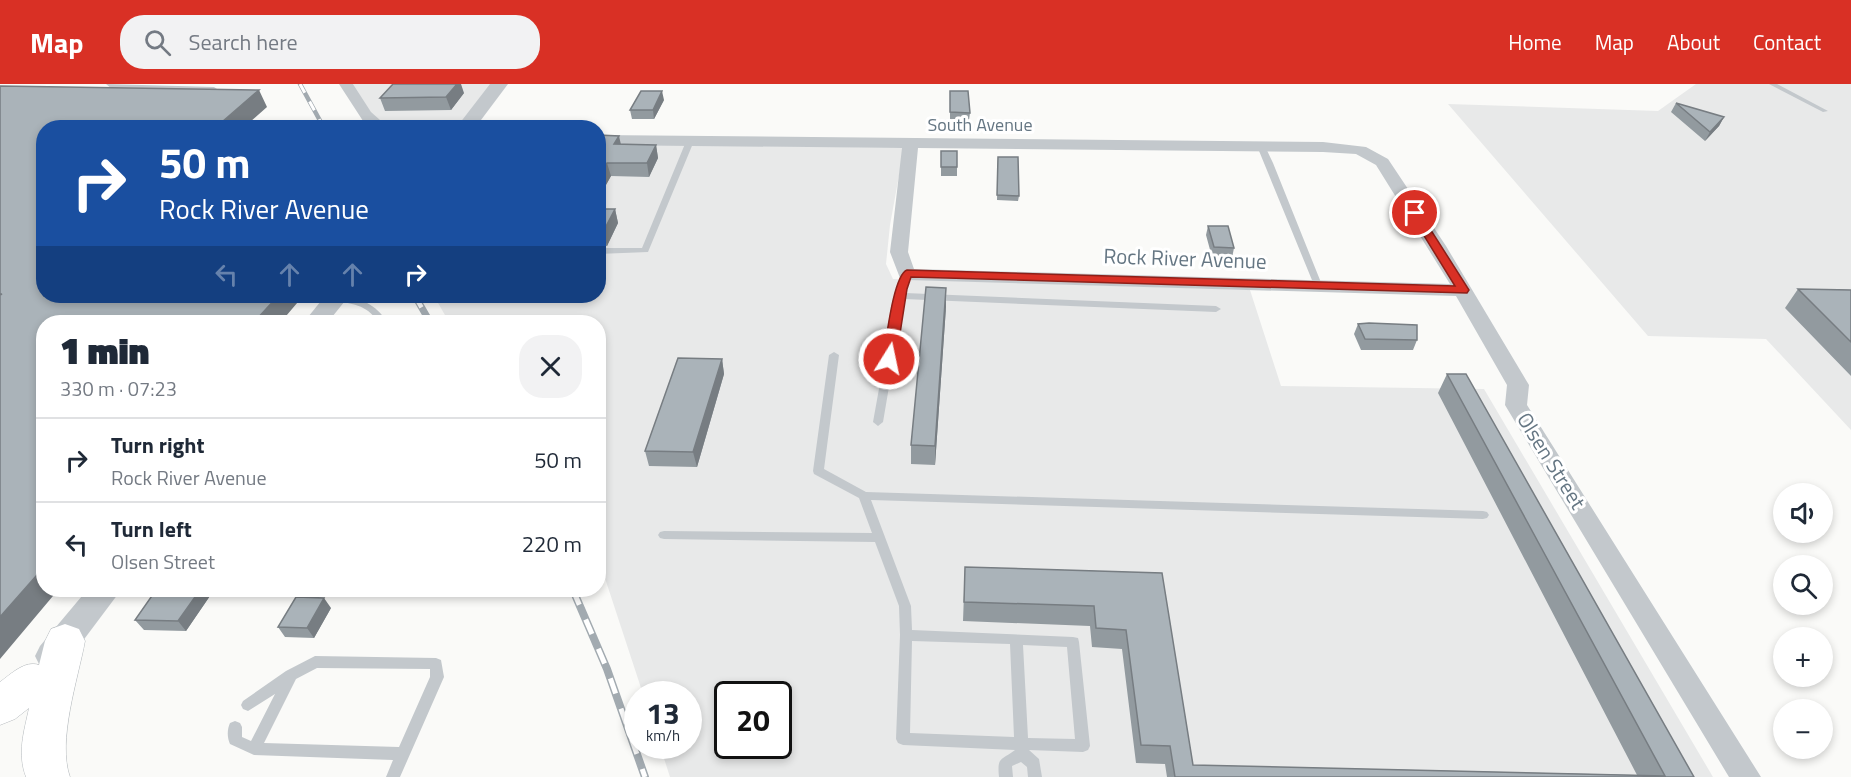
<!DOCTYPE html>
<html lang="en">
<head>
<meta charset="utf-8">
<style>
  body { margin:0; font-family:"Titillium Web",sans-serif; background:#f2f2f3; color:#1f2937; height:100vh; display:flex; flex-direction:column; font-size:22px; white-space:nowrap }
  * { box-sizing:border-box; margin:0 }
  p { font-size:20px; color:#747a83 }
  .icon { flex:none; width:33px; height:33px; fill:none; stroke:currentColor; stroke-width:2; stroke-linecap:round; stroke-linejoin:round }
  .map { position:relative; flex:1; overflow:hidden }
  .panel { position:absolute; left:36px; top:231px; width:570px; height:282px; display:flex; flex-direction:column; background:#fff; border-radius:24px; box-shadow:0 3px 9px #0003 }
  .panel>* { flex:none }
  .top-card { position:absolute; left:36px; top:36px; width:570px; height:183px; border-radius:24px; box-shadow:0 3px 9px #0003; background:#1a4fa0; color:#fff; overflow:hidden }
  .fabs { position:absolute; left:1773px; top:399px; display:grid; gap:12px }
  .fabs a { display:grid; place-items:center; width:60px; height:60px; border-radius:50%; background:#fff; box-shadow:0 3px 9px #0003; font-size:30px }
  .speed { position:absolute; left:624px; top:597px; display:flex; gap:12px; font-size:30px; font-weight:700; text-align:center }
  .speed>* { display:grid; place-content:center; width:78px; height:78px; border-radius:50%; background:#fff; box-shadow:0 3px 9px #0003; line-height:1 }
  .speed small { font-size:15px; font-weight:400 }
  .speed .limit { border:3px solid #111; border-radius:9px; background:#fff; color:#111 }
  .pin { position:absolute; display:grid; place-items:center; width:51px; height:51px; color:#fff; margin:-26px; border:3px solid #fff; border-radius:50%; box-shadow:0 2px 6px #0007 }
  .me { position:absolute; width:66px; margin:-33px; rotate:10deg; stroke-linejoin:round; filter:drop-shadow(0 0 4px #0008) }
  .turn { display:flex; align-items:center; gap:21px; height:126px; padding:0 24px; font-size:27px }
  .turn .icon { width:78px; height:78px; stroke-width:2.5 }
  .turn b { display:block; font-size:42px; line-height:51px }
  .lanes { display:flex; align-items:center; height:57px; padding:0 24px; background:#0003; justify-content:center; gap:30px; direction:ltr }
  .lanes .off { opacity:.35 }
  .round { display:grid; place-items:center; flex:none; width:63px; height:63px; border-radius:24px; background:#f2f2f3 }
  .head { display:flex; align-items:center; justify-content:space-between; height:102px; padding:0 24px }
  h1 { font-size:36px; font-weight:800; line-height:45px }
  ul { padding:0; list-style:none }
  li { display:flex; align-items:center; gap:18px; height:84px; padding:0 24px; border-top:2px solid #e0e1e3 }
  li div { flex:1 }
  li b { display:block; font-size:22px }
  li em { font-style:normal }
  header { display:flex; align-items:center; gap:36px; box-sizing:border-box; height:84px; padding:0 30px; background:#d93025; color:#fff }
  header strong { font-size:28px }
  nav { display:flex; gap:33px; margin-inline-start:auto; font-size:21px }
  .search { width:420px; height:54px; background:#f2f2f3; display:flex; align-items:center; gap:15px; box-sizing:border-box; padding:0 21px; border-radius:24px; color:#747a83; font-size:22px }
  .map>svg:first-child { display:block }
</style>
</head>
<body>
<header>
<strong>Map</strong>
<div class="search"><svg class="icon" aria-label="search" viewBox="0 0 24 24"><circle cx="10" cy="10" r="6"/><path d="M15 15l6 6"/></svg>Search here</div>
<nav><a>Home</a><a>Map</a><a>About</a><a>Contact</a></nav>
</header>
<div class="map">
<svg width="1851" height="693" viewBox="0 0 1851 693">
  <rect width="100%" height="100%" fill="#fafaf8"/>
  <!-- built -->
  <path fill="#e8e9e9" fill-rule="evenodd" d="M353,0h138l-34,44 -58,-1 -17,-5 -9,-6z
    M1696,0h155v346l-85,-91 -118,-3 -200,-232 210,7z
    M599,59l305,5 -14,77 -4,39 7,15 357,11 31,96 203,3 229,388h-1043l-10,-31h28v-52h-45l-44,-134 -1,-238h-149l-15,-26h164zM728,610h50v52h-50z"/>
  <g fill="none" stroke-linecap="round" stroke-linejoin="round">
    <!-- primary casing -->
    <g stroke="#b5babe" stroke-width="1">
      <path id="primary" d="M65,540l14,5 6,12c-7,38 -28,100 -15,136h-44c-9,-24 -2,-45 3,-69l-14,11 -15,6v-43c11,-8 25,-22 39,-17l6,-24 6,-12z"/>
    </g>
    <!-- service -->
    <path fill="#c3c8cc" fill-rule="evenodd" d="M106,0l108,3 3,2 -3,2 -102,-2z
      M1769,0h8l51,27 -5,1z
      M687,55l7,2 -46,111 -50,2v-6h44z
      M1258,60h6l9,19 49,122 -1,2h-6l-1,-2 -57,-139z
      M907,187l4,3 -6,19 311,13 5,3 -5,3 -312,-13 -21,123 -5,4 -5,-4 24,-133 6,-15z
      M332,212c22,-2 44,7 55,26h-9c-11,-18 -27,-18 -46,-22l-2,-2z
      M834,268l5,3 -15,114 42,23 617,19 4,1 2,3 -2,3 -4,1 -612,-19 40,106 1,24 161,7 5,1 1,4 11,104 -2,4 -5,2 -54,-2 10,9 3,18h-14l-1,-10 -6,-5 -9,4 1,11h-14c-2,-21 2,-16 16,-27l-112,-5 -5,-2 -2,-4 4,-104 -1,-29 -24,-64 -211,-3 -4,-1 -2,-3 2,-3 4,-1 208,2 -13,-35 -45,-24 -1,-3 16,-116zM912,557l98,3 4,93 -104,-4zM1023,561l44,2 8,92 -47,-1z
      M315,572l121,2 5,2 3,17 -44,100h-14l7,-17 -139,-5 -24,-11c-3,-6 -3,-15 0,-21l5,-2 5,2 2,4v10l9,4 24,-47 -27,17 -5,-2 -2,-4 2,-4 43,-30zM317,584l113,1v8l-31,70 -135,-4 32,-64z"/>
    <!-- minor -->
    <path fill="#c3c8cc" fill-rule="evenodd" d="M339,0h14l18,28 18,16h-19l-5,-4z
      M598,51l725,7 43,5 22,12 58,87 83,139 -2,20 234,372h-32l-224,-372 2,-20 -51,-89 -549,-16 -7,-2 -10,-26 12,-104 -304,-3zM918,64l405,4 33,2 20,11 74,119 -536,-15 -6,-17z"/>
    <!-- tertiary -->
    <path fill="#c3c8cc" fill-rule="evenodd" d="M490,0h18l-33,44h-19z
      M325,212h24l-21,26h-24z
      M87,506h34l-57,76 -12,4 -12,-4 -5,-10 5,-10z"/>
    <!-- primary -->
    <use href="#primary" fill="#fff" fill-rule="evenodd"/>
    <!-- rail-far2 casing -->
    <g stroke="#a2aab0" stroke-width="4.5">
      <path id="rail-far2" d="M300,0l24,44"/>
    </g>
    <!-- rail-far1 casing -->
    <g stroke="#a2aab0" stroke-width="7">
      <path id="rail-far1" d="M415,212l15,26"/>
    </g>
    <!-- rail casing -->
    <g stroke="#a2aab0" stroke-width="8">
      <path id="rail" d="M573,506l34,79 38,108"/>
    </g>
    <!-- rail-far2 -->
    <use href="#rail-far2" stroke="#fff" stroke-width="3" stroke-dasharray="10" stroke-linecap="butt"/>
    <!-- rail-far1 -->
    <use href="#rail-far1" stroke="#fff" stroke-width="4.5" stroke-dasharray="13" stroke-linecap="butt"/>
    <!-- rail -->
    <use href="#rail" stroke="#fff" stroke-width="5" stroke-dasharray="16" stroke-linecap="butt"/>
  </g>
  <!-- wall -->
  <path fill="#929a9f" d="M950,7l20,22 -1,7 -19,-1z
    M464,9l-13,17 -66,1 -5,-13z
    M664,16l-10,19h-22l-2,-9z
    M1676,19l48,14 -5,9 -14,15 -34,-29z
    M598,51l23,9 35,1 2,13 -9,19 -38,-1 -13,23z
    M941,67h16v25h-16z
    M998,73l21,39 -1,5 -21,-1z
    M598,125h17l3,14 -11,23h-9z
    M1208,142l26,22 -2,10 -20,-1 -6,-22z
    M1798,205l53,1v86l-66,-68z
    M946,223l-11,158 -24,-1v-19z
    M1358,240l59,16 -4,10h-52l-7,-16z
    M722,275l2,15 -27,93 -48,-1 -4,-15z
    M1447,290l247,403h-527l-2,-13 -29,-1 -14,-114 -30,-2 -2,-21 -127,-5 2,-54 197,6 31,192 444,10 -199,-382z
    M156,506h79l-1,1 -20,-1 -28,41 -42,-1 -9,-10z
    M331,524l-17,30 -29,-1 -7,-10z"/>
  <!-- shaded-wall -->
  <path fill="#777d82" d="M457,0h4l3,9 -13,17 -5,-13z
    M259,6l8,17 -24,21h-28z
    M662,7l2,9 -10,19 -1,-9z
    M1724,33l-5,9 -14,15 5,-9z
    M619,52l3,13 -8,-5z
    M656,61l2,13 -9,19 -2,-14z
    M607,79l4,13 -13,23v-20z
    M615,125l3,14 -11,23 -4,-14z
    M946,204v19l-11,158v-19z
    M278,212h25l-22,26h-27z
    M722,275l2,15 -27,93 -4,-15z
    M44,483v23h14l-58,69v-42z
    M200,506h14l-28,41 -8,-10z
    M324,514l7,10 -17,30 -7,-10z"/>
  <!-- building -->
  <path fill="#aab3b9" stroke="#777d82" stroke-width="1.5" d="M393,0h64l-11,13 -66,1z
    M0,2l259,4 -44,38h-171v168h234l-24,26h-210v245l-44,50v-322l2,-1h-2z
    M641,7h21l-9,19h-23z
    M950,7h18l2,22 -20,-1z
    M1676,19l48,14 -14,15z
    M598,51l21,1 -5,8 42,1 -9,18h-40l-9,16z
    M941,67h16v16h-16z
    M998,73h20l1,39 -22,-1z
    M598,125h17l-12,23h-5z
    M1208,142h20l6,22 -20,-1z
    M926,203l20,1 -11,158 -24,-1z
    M1798,205l53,1v52z
    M1369,239l48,2v15l-52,-1 -7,-15z
    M678,274l44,1 -29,93 -48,-1z
    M1447,290h19l228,403h-519l-5,-31 -29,-1 -15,-115 -30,-2 -2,-22 -130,-4 1,-35 197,6 31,192 472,11z
    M156,506h44l-22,31 -43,-1z
    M296,513l28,1 -17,30 -29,-1z"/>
  <!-- route -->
  <path fill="#d93025" stroke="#8d1f18" stroke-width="1.5" d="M1415,125l5,4 49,77 -2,3 -556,-16 -4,12 -11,70 -7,4 -6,-4c3,-16 10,-84 24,-89l548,16 -45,-73z"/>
  <g text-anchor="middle" stroke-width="6" stroke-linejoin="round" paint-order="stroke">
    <!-- far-street labels -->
    <g font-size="18" fill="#657683" stroke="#fff">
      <text x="980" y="47">South Avenue</text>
    </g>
    <!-- street labels -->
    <g font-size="21" fill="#657683" stroke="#fff">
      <text transform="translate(1185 175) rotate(2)" y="7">Rock River Avenue</text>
      <text transform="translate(1551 377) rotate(58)" y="7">Olsen Street</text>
    </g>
  </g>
</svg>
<div class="fabs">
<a><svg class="icon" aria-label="sound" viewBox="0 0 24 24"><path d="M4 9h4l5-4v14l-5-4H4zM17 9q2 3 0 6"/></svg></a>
<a><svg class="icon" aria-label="search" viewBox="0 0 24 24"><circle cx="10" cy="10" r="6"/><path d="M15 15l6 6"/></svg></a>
<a>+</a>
<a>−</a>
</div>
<div class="speed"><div>13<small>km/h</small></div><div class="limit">20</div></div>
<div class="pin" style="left:1415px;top:129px;background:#d93025"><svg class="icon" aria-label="arrive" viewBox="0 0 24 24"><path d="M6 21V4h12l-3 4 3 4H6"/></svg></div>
<svg class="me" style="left:889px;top:275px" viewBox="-20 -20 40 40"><circle r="17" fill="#d93025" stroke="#fff" stroke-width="3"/><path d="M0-11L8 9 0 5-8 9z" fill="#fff"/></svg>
<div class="top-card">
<div class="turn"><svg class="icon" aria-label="right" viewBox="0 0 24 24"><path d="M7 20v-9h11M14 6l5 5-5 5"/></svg><div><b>50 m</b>Rock River Avenue</div></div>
<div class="lanes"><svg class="icon off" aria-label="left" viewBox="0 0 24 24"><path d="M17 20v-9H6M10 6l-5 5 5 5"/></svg><svg class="icon off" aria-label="ahead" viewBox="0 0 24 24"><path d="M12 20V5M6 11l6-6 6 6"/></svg><svg class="icon off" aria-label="ahead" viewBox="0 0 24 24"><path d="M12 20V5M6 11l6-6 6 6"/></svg><svg class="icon" aria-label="right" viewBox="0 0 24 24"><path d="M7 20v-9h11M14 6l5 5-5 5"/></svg></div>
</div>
<section class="panel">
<div class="head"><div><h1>1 min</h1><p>330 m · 07:23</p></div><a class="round"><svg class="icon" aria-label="close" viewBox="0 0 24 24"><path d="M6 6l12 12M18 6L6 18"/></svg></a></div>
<ul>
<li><svg class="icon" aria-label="right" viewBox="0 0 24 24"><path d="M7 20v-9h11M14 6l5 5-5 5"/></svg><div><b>Turn right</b><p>Rock River Avenue</p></div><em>50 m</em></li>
<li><svg class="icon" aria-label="left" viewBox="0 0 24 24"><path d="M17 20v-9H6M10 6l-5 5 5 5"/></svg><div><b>Turn left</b><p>Olsen Street</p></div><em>220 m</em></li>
</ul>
</section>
</div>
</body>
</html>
